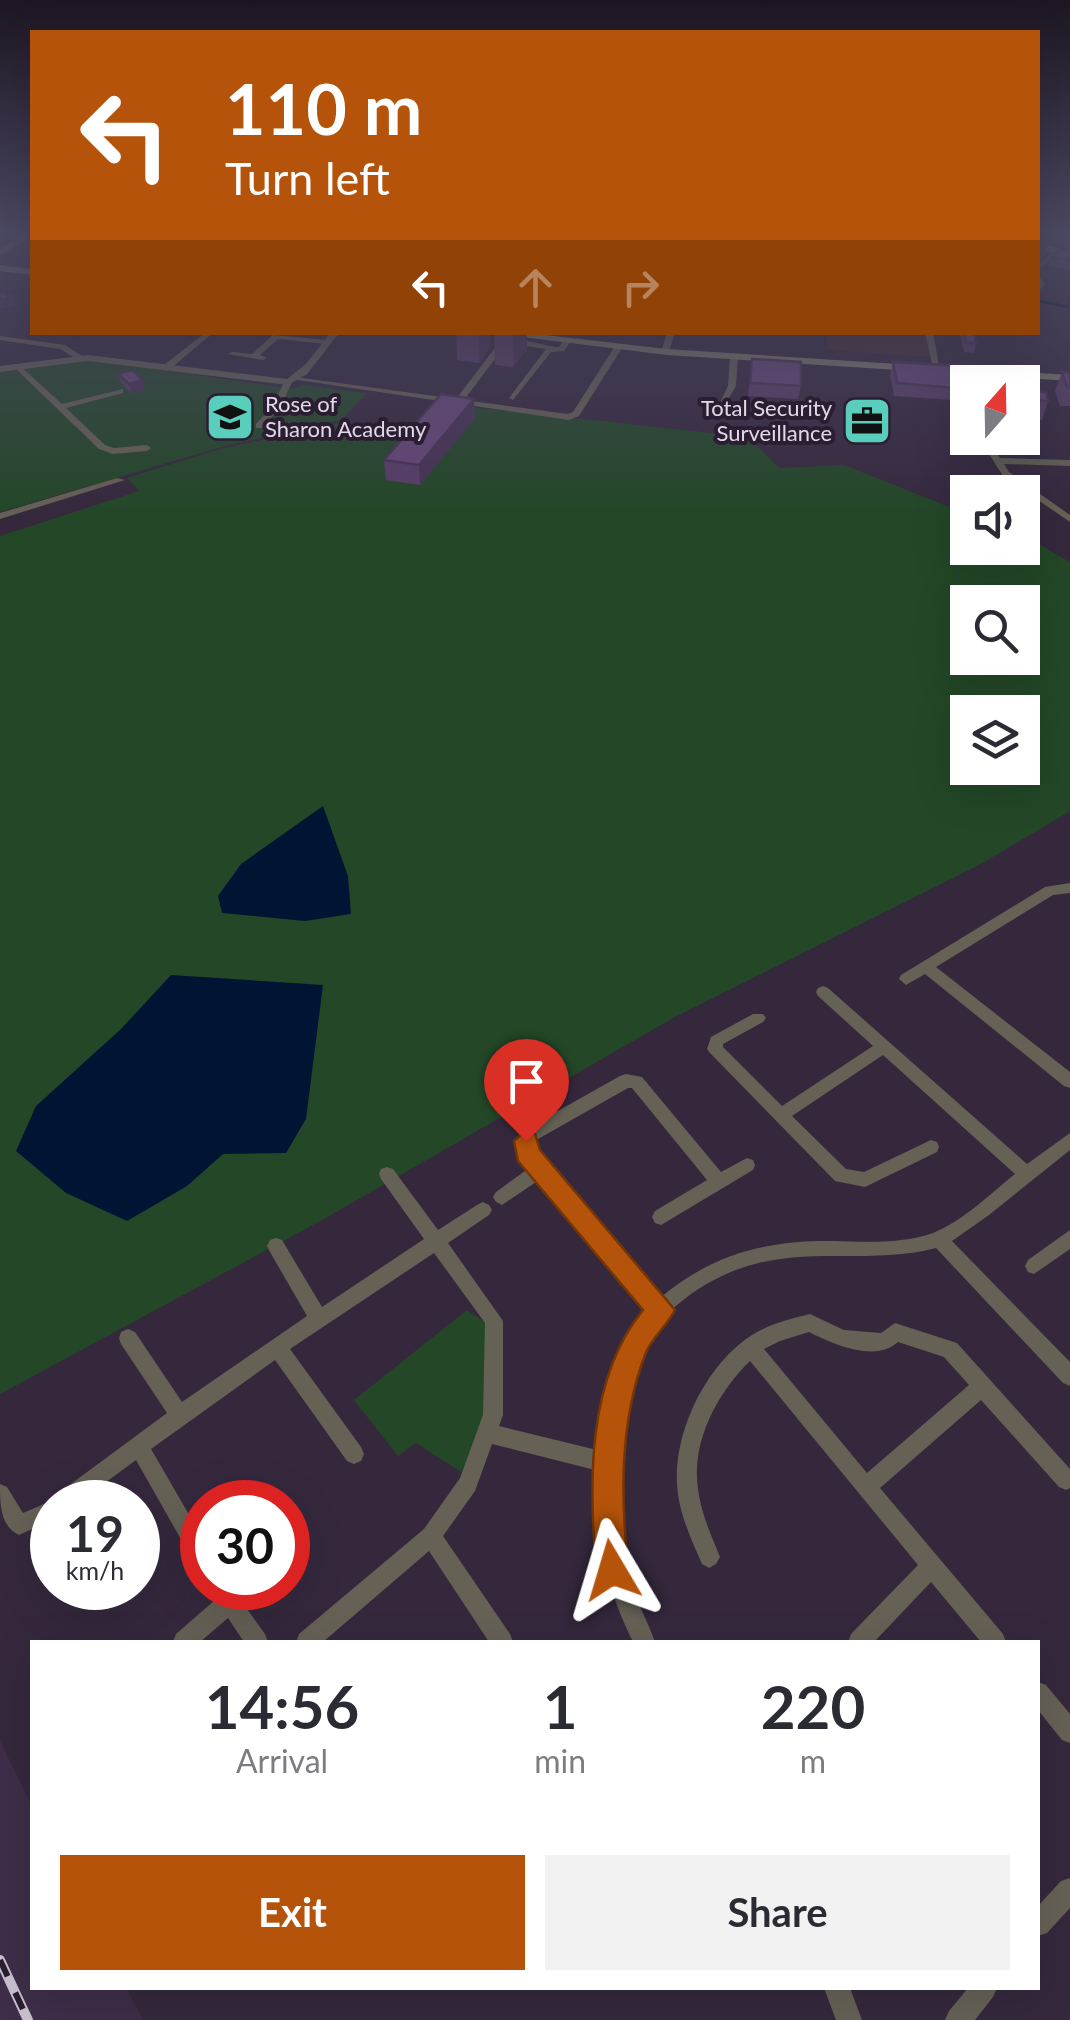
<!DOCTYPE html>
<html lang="en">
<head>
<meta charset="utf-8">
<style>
  body { margin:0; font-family:Lato,sans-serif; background:#f2f2f3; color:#2b2b33; height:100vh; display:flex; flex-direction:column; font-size:38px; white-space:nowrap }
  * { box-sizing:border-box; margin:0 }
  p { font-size:32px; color:#7c7c81 }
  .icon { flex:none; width:55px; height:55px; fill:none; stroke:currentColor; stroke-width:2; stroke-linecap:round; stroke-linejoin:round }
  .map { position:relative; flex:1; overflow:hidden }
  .drawer { position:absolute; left:30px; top:1640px; width:1010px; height:350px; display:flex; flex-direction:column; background:#fff; border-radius:0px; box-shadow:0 10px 40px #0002 }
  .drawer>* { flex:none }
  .banner { position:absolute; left:30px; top:30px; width:1010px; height:305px; border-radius:0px; box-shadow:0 10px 40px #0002; background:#b45309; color:#fff; overflow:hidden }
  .needle { width:65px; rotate:20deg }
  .tools { position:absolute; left:950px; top:365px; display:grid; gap:20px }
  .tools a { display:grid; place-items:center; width:90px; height:90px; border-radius:0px; background:#fff; box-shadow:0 10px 40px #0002; font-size:50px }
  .speed { position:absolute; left:30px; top:1480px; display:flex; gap:20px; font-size:50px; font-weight:700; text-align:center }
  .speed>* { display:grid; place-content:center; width:130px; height:130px; border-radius:50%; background:#fff; box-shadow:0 10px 40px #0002; line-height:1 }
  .speed small { font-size:25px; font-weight:400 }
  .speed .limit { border:15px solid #d22; background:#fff; color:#111 }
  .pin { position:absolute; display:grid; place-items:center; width:85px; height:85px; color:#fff; margin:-102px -42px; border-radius:50% 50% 50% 0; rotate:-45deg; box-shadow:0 0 10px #0007 }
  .pin .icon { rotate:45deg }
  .me { position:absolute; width:110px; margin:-55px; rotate:353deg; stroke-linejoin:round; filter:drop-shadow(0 0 8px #0008) }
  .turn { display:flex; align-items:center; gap:35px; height:210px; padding:0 30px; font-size:45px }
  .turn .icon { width:130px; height:130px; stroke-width:2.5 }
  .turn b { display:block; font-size:70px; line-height:85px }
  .lanes { display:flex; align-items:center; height:95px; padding:0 30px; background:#0003; justify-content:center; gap:50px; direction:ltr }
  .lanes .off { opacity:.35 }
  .eta { display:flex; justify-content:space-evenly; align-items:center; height:170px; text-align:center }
  .eta b { font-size:60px; font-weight:700; line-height:70px }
  .primary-button { display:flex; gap:20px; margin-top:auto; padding:20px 30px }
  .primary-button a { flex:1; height:115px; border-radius:0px; background:#b45309; color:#fff; font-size:40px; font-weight:700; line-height:115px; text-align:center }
  .primary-button a+a { background:#f2f2f3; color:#2b2b33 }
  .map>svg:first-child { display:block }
</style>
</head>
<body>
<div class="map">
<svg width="1070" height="2020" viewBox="0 0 1070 2020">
  <rect width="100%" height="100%" fill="#35283d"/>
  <!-- built -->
  <path fill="#3e2e49" d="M0,1740l32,67v181h94l17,32h-143z"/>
  <!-- industrial -->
  <path fill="#432f34" d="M826,333h100l4,24 -102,-7z"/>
  <!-- green -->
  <path fill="#234727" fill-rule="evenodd" d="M85,359l209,30 8,-4 65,8 -26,27 -116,26 -225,66v-141z
    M442,404l307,33 30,31 65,-3 123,49 1,34h54l1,-13 47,27v249l-89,53 -308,154 -349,201 -324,175v-858l139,-45 -12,-13 93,-29 120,-26 76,9zM968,602h54v56h-54zM968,712h54v56h-54z
    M467,1310l28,19 -2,86 -32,57 -45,-29 -18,13 -44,-56z"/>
  <!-- water -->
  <path fill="#001533" d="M323,806l25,70 3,38 -46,7 -83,-8 -4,-17 23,-32z
    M171,975l152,10 -17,134 -20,34 -63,1 -36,32 -60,35 -61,-28 -50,-42 20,-45 85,-77z"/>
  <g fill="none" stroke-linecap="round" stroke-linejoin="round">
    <!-- stream -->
    <path stroke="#001533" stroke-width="2.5" d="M1038,301l32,6"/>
    <!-- minor -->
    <path fill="#656155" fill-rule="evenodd" d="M1058,248l5,1 -25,21v-5z
      M1038,275l7,9 -7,8z
      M206,332h8l-44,37h-6v-4z
      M667,332h8l-5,17 -4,2 -4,-2z
      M925,332h8l6,34 -7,-2z
      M273,335l53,5 4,2 -4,2 -48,-5 -18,16 7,3 -4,2 -35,-6 4,-2 20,2z
      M0,336l65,9 20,13 -7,2 -18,-11 -60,-9z
      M504,336l51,11h4l5,-8 7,2 -7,10 -13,1 -38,48 -4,-2 37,-49 -39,-6 -43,57 104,14 5,-2 42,-66 7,2 -43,68 -10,4 -278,-41 4,-2 161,22z
      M734,354l4,2 -2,30 -10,17h-6l8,-17 2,-30z
      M19,365l43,39 61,-15v4l-57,15 39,37 9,3 33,-3 4,3 -4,3 -34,3 -14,-5 -83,-80 -1,-2z
      M285,380l7,2 -12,26 -18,20h-6v-4l16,-17z
      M979,438h8l13,20 70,2v6l-66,-2 5,8 61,43v7l-67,-46z
      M117,478l8,2 -125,39v-6z
      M1070,883v10l-17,2 -117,72 134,105v16l-6,-2 -139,-112 -19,11 -7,-6 2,-4 144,-88z
      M823,986l5,2 199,176 43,-31v17l-81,65 -37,26 118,121v24l-7,-3 -127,-135c-62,16 -122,0 -181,16 -45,11 -98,47 -116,91 -11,25 -12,55 -16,82 -6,40 -8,80 0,121 6,30 22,56 32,84h-22c-27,-55 -41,-110 -34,-171l-107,-27 -17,47 -32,45 67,98 3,8h-24l-60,-91 -106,91h-27l3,-8 125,-105 36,-51 23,-63 2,-92 -51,-70 -144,96 71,98 3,7 -3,7 -7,3 -7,-3 -72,-101 -124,89 51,88v30l-7,-3 -59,-104 -57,42h-27v18l-33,15c-19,-9 -19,-31 -19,-51l7,3 16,26 30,-13 3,-5 111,-82 -46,-69 -2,-6 2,-6 7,-3 7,3 47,70 125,-86 -37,-64 -3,-6 3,-6 6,-2 6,2 40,67 102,-68 -43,-60 -2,-5 2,-5 6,-2 6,2 45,61 39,-25 6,-3 6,3 3,5 -3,5 -41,28 55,78v94l-4,11 102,25c8,-51 12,-102 47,-142l-109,-129 -37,25 -6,-3 -3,-5 3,-5 33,-24 -10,-14 5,-24 96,-54 6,-2 16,3 79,95 26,-14 6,2 2,5 -2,5 -92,55 -6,-2 -3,-6 3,-6 52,-31 -75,-92h-4l-90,51 -2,13 125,145c52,-43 106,-57 172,-56 33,1 69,3 100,-8 30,-12 57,-39 82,-59l-132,-119 -91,61 54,53 18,3 67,-32 6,2 2,5 -2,5 -72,35 -30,-6 -125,-128 -3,-4 4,-12 42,-23h10l3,4 -3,4 -40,22v3l59,59 91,-60 -55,-50 -2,-4 2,-4z
      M1070,1230v19l-36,25 -6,-2 -3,-6 3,-6z
      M810,1314l34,16 37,3 14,-10 62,20 113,126v19l-4,2 -7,-3 -78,-87 -101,88 123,146 3,8h-25l-50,-60 -57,60h-26l3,-8 67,-69 -168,-204c-33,32 -59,81 -52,128 3,24 13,46 22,68l-4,7 -7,4 -7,-4c-11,-25 -24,-53 -25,-81 -3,-52 30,-120 75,-148 17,-11 38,-16 58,-21zM809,1332c24,12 66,31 89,10l46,15 25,28 -102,88 -103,-124 16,-8z
      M209,1588h23l33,46 3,8h-24l-16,-24 -28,24h-27l3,-8 39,-34z
      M1038,1682l8,3 24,29v29l-8,-3 -24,-30z
      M1070,1878v30l-23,25 -9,3v-30l23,-25z
      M824,1988h26l12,32h-26z
      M968,1988h29l-4,9 -18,23h-30l4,-9z"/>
    <!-- tertiary -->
    <path fill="#656155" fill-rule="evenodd" d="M331,332h9l-33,42 -19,11 -200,-24 -88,11v-6l88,-11 199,24 19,-15z"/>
    <!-- secondary -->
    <path fill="#837d6b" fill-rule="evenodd" d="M21,236h11l-32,19v-7z
      M1038,243l32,8v6l-32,-8z
      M0,265l32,4v6l-32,-4z
      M482,332h37l148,17 403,26v6l-403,-26z"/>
    <!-- rail casing -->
    <g stroke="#c8c0ce" stroke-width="10">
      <path id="rail" d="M0,1960l28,60"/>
    </g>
    <!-- rail -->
    <use href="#rail" stroke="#2b1e32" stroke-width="6" stroke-dasharray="18" stroke-linecap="butt"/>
  </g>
  <!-- wall -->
  <path fill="#583d67" d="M1038,236h32v12l-31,-9 -1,3 7,12 -7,7z
    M1070,250v20l-22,-4 3,-9z
    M456,332h34v16l-11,15 -22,-3z
    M494,332h33v18l-14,17 -18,-2z
    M959,332h15l2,11 -2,10 -10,-1z
    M752,359l49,27 -3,13 -50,-3z
    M893,362l68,4 -10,34 -57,-4 -4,-21z
    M1062,372l8,1v33h-10l-5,-15z
    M118,374l25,6 2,10 -14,3 -10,-10z
    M1022,390l26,11 -6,19 -18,-1 -2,6z
    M475,418l-55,67 -34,-5 -2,-20z
    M994,438h24l-5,13h-12z"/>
  <!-- shaded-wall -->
  <path fill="#473254" d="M1048,245l-3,9 -7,7v-6z
    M14,297l3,9 -17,3v-10z
    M478,332h12v16l-11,15z
    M513,332h14v18l-14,17z
    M143,380l2,10 -14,3 -2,-9z
    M474,399l1,19 -55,67 -1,-20z"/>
  <!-- building -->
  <path fill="#664778" stroke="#473254" stroke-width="2.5" d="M1038,236h2l-2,6 10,3 -10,10z
    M1061,248l9,2v10l-19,-3z
    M0,293l14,4 -14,2z
    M964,332h10l2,11h-10z
    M752,359l49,3v24l-51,-3z
    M893,362l68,4 -6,22 -58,-5z
    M132,370l11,10 -14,4 -11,-10z
    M1062,372l8,1v14h-3z
    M1022,390l24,2 2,9 -22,-1 2,8h-6z
    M441,394l33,5 -55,66 -35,-5z"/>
  <!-- sky -->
  <linearGradient id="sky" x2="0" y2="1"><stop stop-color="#1d1622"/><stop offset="0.45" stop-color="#4b4862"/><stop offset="1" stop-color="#4b4862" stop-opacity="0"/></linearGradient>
  <rect width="1070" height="519" fill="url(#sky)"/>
  <!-- route -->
  <path fill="#b45309" stroke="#753606" stroke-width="2.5" d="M526,1130l9,4 5,16 135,160c-8,16 -24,28 -30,45 -26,69 -24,143 -17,215l-5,11 -11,5 -12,-5 -4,-11c-7,-85 -10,-190 47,-260l-125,-149 -4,-20z"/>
  <!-- icons -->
  <defs>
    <g id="school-square" transform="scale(2.5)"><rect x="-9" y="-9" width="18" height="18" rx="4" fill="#5acebc" stroke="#2b1e32"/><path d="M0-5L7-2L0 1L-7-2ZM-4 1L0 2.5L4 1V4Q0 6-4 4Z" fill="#111"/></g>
    <g id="office-square" transform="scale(2.5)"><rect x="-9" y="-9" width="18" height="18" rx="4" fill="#5acebc" stroke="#2b1e32"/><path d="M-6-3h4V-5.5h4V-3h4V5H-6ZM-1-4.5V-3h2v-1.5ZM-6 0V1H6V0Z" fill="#111"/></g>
  </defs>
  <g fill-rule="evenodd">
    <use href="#school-square" x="230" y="417"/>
    <use href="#office-square" x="867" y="421"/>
  </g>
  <g text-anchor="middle" stroke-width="8" stroke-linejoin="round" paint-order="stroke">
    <!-- far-poi labels -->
    <g font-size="22" fill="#e1d9e6" stroke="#2b1e32" text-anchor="start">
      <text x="265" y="412">Rose of<tspan x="265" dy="25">Sharon Academy</tspan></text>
      <text x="832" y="416" text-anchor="end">Total Security<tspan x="832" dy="25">Surveillance</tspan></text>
    </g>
  </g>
</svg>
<div class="tools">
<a><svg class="needle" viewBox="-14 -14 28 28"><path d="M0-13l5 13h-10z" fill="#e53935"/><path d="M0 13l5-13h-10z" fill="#7c7c81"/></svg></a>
<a><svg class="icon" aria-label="sound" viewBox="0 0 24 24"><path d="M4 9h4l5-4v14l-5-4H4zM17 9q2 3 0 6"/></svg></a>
<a><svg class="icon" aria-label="search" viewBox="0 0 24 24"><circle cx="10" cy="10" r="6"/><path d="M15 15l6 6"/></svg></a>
<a><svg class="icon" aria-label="layers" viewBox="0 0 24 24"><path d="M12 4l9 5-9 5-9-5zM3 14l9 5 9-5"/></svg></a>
</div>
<div class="speed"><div>19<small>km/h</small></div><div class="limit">30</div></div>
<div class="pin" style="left:526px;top:1141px;background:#d93025"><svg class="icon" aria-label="arrive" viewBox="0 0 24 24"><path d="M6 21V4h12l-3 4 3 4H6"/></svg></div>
<svg class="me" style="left:612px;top:1570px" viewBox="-20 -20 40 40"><path d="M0-17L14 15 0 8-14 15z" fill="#b45309" stroke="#fff" stroke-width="4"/></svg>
<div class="banner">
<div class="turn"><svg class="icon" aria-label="left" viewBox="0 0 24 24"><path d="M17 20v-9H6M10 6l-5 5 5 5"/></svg><div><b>110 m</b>Turn left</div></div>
<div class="lanes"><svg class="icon" aria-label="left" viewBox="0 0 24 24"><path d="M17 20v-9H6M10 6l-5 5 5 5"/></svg><svg class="icon off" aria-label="ahead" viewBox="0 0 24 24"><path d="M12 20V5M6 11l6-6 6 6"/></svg><svg class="icon off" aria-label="right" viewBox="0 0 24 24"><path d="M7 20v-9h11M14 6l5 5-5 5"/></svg></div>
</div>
<section class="drawer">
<div class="eta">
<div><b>14:56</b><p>Arrival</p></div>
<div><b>1</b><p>min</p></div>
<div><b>220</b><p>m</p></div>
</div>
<div class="primary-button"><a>Exit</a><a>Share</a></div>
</section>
</div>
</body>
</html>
